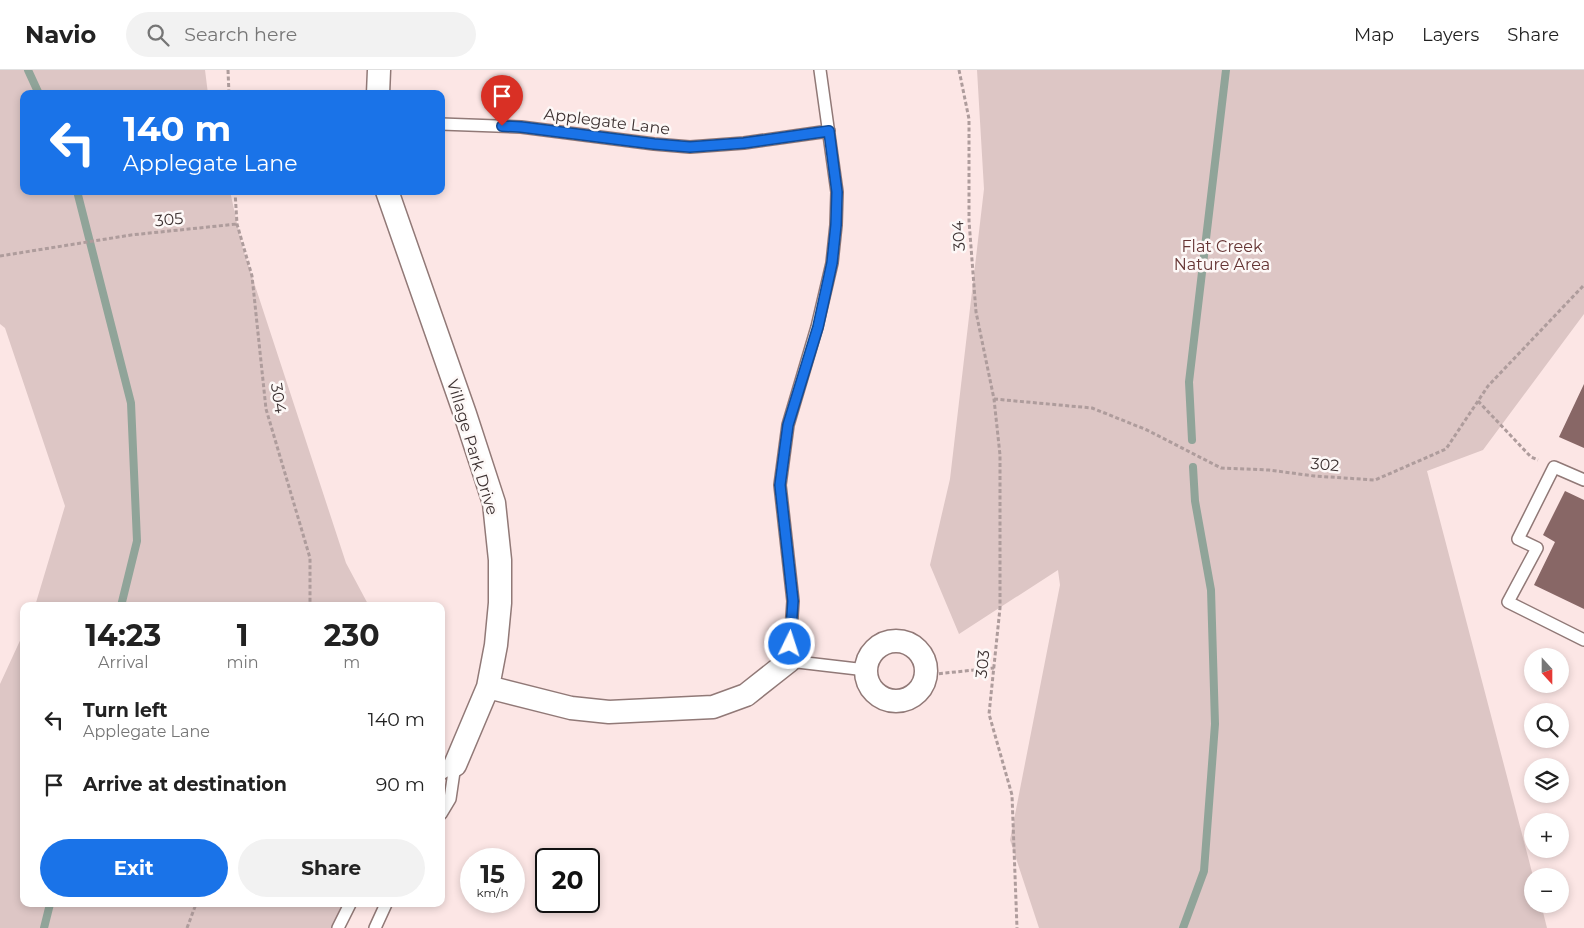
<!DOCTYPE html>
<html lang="en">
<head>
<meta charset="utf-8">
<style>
  body { margin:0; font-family:Montserrat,sans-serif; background:#f2f2f2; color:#222; height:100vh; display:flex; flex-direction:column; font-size:19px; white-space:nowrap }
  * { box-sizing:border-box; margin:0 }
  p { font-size:16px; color:#767676 }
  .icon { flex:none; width:28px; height:28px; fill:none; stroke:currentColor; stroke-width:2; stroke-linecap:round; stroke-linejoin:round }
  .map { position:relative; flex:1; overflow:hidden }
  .panel { position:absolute; left:20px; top:532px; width:425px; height:305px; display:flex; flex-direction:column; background:#fff; border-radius:10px; box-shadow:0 2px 8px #0003 }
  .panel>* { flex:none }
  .top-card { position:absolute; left:20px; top:20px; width:425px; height:105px; border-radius:10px; box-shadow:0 2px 8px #0003; background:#1a73e8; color:#fff; overflow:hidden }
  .needle { width:32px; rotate:159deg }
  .buttons { position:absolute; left:1524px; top:578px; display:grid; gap:10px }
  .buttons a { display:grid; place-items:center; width:45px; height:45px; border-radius:50%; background:#fff; box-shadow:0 2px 8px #0003; font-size:25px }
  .speed { position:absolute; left:460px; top:778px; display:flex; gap:10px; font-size:25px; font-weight:700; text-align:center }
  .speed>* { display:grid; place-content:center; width:65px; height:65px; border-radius:50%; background:#fff; box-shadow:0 2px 8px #0003; line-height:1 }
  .speed small { font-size:12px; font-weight:400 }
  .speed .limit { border:2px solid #111; border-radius:8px; background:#fff; color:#111 }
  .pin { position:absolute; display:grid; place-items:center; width:42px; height:42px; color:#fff; margin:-51px -21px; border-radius:50% 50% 50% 0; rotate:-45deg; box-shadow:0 0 5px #0007 }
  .pin .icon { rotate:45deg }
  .me { position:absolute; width:55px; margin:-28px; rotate:4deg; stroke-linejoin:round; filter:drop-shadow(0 0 4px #0008) }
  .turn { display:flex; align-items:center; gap:18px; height:105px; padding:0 20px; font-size:22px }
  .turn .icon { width:65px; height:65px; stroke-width:2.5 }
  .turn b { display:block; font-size:35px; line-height:42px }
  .eta { display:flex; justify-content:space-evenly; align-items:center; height:85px; text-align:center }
  .eta b { font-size:30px; font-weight:700; line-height:35px }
  .action { display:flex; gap:10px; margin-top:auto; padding:10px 20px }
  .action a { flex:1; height:58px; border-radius:30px; background:#1a73e8; color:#fff; font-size:20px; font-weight:700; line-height:58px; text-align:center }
  .action a+a { background:#f2f2f2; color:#222 }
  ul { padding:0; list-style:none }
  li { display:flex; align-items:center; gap:15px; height:65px; padding:0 20px }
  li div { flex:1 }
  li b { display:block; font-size:19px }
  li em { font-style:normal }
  header { display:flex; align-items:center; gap:30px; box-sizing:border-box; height:70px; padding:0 25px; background:#fff; border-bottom:1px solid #e0e0e0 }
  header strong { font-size:24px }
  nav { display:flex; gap:28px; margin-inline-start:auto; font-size:18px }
  .search { width:350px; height:45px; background:#f2f2f2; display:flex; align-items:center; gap:12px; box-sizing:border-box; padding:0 18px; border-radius:28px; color:#767676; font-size:19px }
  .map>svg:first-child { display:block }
</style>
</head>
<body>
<header>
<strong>Navio</strong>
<div class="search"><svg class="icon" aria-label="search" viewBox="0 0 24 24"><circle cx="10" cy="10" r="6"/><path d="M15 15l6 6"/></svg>Search here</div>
<nav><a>Map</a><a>Layers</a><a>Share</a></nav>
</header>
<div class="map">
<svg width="1584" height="858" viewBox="0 0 1584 858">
  <rect width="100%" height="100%" fill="#fce6e5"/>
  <!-- green -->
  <path fill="#ddc6c5" d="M0,0h205l3,24h-184v97h206l12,55 104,317 23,43h-334l30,-100 -60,-178 -5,-4z
    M977,0h607v244l-101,136 -56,21 106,405 -1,28h9l6,24h-508l-29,-88 50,-255 -2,-15 -99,64 -29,-69 20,-86 34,-290z
    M24,562v272h319l-12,24h-331v-244z"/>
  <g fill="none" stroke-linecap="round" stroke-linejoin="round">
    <!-- stream -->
    <path stroke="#90a499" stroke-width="8" d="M28,0l11,24
      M77,121l54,212 6,138 -16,65
      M1192,370l-3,-58 37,-312
      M44,858l6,-24
      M1183,858l21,-57 11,-147 -4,-134 -16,-89 -2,-34"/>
  </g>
  <!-- building -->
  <path fill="#886766" d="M1584,314v64l-25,-11z
    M1565,421l19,9v109l-50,-24 21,-43 -12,-7z"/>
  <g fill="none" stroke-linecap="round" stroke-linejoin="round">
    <!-- lane casing -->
    <g stroke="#917977" stroke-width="14">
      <path id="lane" d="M820,0l17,122 -1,33 -4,38 -15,64 -29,98 -8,60 13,116 -4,60 77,9
        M441,54l80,3 133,17 36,3 54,-4 85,-12
        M1584,410l-30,-13 -36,72 19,9 -29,54 76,38
        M441,704l14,-9
        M441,744l9,-15 5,-34
        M338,858l12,-24
        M375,858l11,-24"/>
    </g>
    <!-- street casing -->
    <g stroke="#917977" stroke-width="25">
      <path id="street" d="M378,24l1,-24
        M387,121l78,223 29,89 6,57v43l-4,42 -8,42 -33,78
        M866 601a30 30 0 1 1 60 0a30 30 0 1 1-60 0Z
        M488,617l83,21 38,4 104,-5 33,-12 43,-34"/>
    </g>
    <!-- path -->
    <path stroke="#ae9c9c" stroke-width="3" stroke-dasharray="4 2.5" stroke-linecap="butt" d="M228,0l1,24
      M959,0l10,49v102l7,91 18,87 6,56v153l-11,106 23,81 5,133
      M235,121l2,33 15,52 14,133 44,149v48
      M0,186l131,-21 106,-11
      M994,329l98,9 55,22 74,38 48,2 45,6 61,4 71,-31 42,-63 96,-101
      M1478,331l53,56 7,3
      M926,605l68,-7
      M187,858l9,-24"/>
    <!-- lane -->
    <use href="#lane" stroke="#fff" stroke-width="11"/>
    <!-- street -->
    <use href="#street" stroke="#fff" stroke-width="22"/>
  </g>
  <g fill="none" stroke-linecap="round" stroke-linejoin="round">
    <!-- route casing -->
    <g stroke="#114b97" stroke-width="12">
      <path id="route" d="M502,56l19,1 133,17 36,3 54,-4 85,-12 8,61 -1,33 -4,38 -14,64 -30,98 -8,60 13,116 -3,43"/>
    </g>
    <!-- route -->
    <use href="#route" stroke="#1a73e8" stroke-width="9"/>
  </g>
  <g text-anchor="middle" stroke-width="5" stroke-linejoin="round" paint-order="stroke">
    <!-- street labels -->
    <g font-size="16" fill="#3d3232" stroke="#fdf8f7">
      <text transform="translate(607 51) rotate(7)" y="6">Applegate Lane</text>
      <text transform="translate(169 149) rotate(-6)" y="6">305</text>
      <text transform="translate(958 166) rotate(-94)" y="6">304</text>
      <text transform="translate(279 328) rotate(81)" y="6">304</text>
      <text transform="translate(473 377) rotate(73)" y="6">Village Park Drive</text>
      <text transform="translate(1325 394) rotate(5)" y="6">302</text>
      <text transform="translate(982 594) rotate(-84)" y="6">303</text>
    </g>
    <!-- park labels -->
    <g font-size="16" fill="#653433" stroke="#fdf8f7">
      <text x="1222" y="182">Flat Creek<tspan x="1222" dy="18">Nature Area</tspan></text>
    </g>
  </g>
</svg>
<div class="buttons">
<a><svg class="needle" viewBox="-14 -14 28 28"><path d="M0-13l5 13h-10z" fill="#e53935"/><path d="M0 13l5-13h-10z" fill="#767676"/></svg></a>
<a><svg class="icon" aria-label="search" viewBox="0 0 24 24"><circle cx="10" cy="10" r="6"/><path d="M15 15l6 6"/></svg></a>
<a><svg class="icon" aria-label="layers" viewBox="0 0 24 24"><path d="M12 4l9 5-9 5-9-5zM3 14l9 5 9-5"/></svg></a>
<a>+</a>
<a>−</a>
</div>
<div class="speed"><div>15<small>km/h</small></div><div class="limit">20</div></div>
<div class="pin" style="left:502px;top:56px;background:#d93025"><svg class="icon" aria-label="arrive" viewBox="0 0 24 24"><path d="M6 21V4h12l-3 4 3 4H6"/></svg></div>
<svg class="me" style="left:790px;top:574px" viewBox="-20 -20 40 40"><circle r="17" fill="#1a73e8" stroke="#fff" stroke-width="3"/><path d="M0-11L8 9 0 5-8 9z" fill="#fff"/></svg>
<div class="top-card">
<div class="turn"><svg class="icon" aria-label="left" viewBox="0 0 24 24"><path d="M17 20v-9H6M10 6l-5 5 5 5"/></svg><div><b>140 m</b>Applegate Lane</div></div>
</div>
<section class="panel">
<div class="eta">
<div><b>14:23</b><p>Arrival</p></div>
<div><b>1</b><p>min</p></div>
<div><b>230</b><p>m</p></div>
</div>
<ul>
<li><svg class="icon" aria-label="left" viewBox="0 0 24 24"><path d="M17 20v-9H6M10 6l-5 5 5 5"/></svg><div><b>Turn left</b><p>Applegate Lane</p></div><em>140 m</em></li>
<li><svg class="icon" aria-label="arrive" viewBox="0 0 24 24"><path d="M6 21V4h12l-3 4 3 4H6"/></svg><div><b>Arrive at destination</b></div><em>90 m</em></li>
</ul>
<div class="action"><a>Exit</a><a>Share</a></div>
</section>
</div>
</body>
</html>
